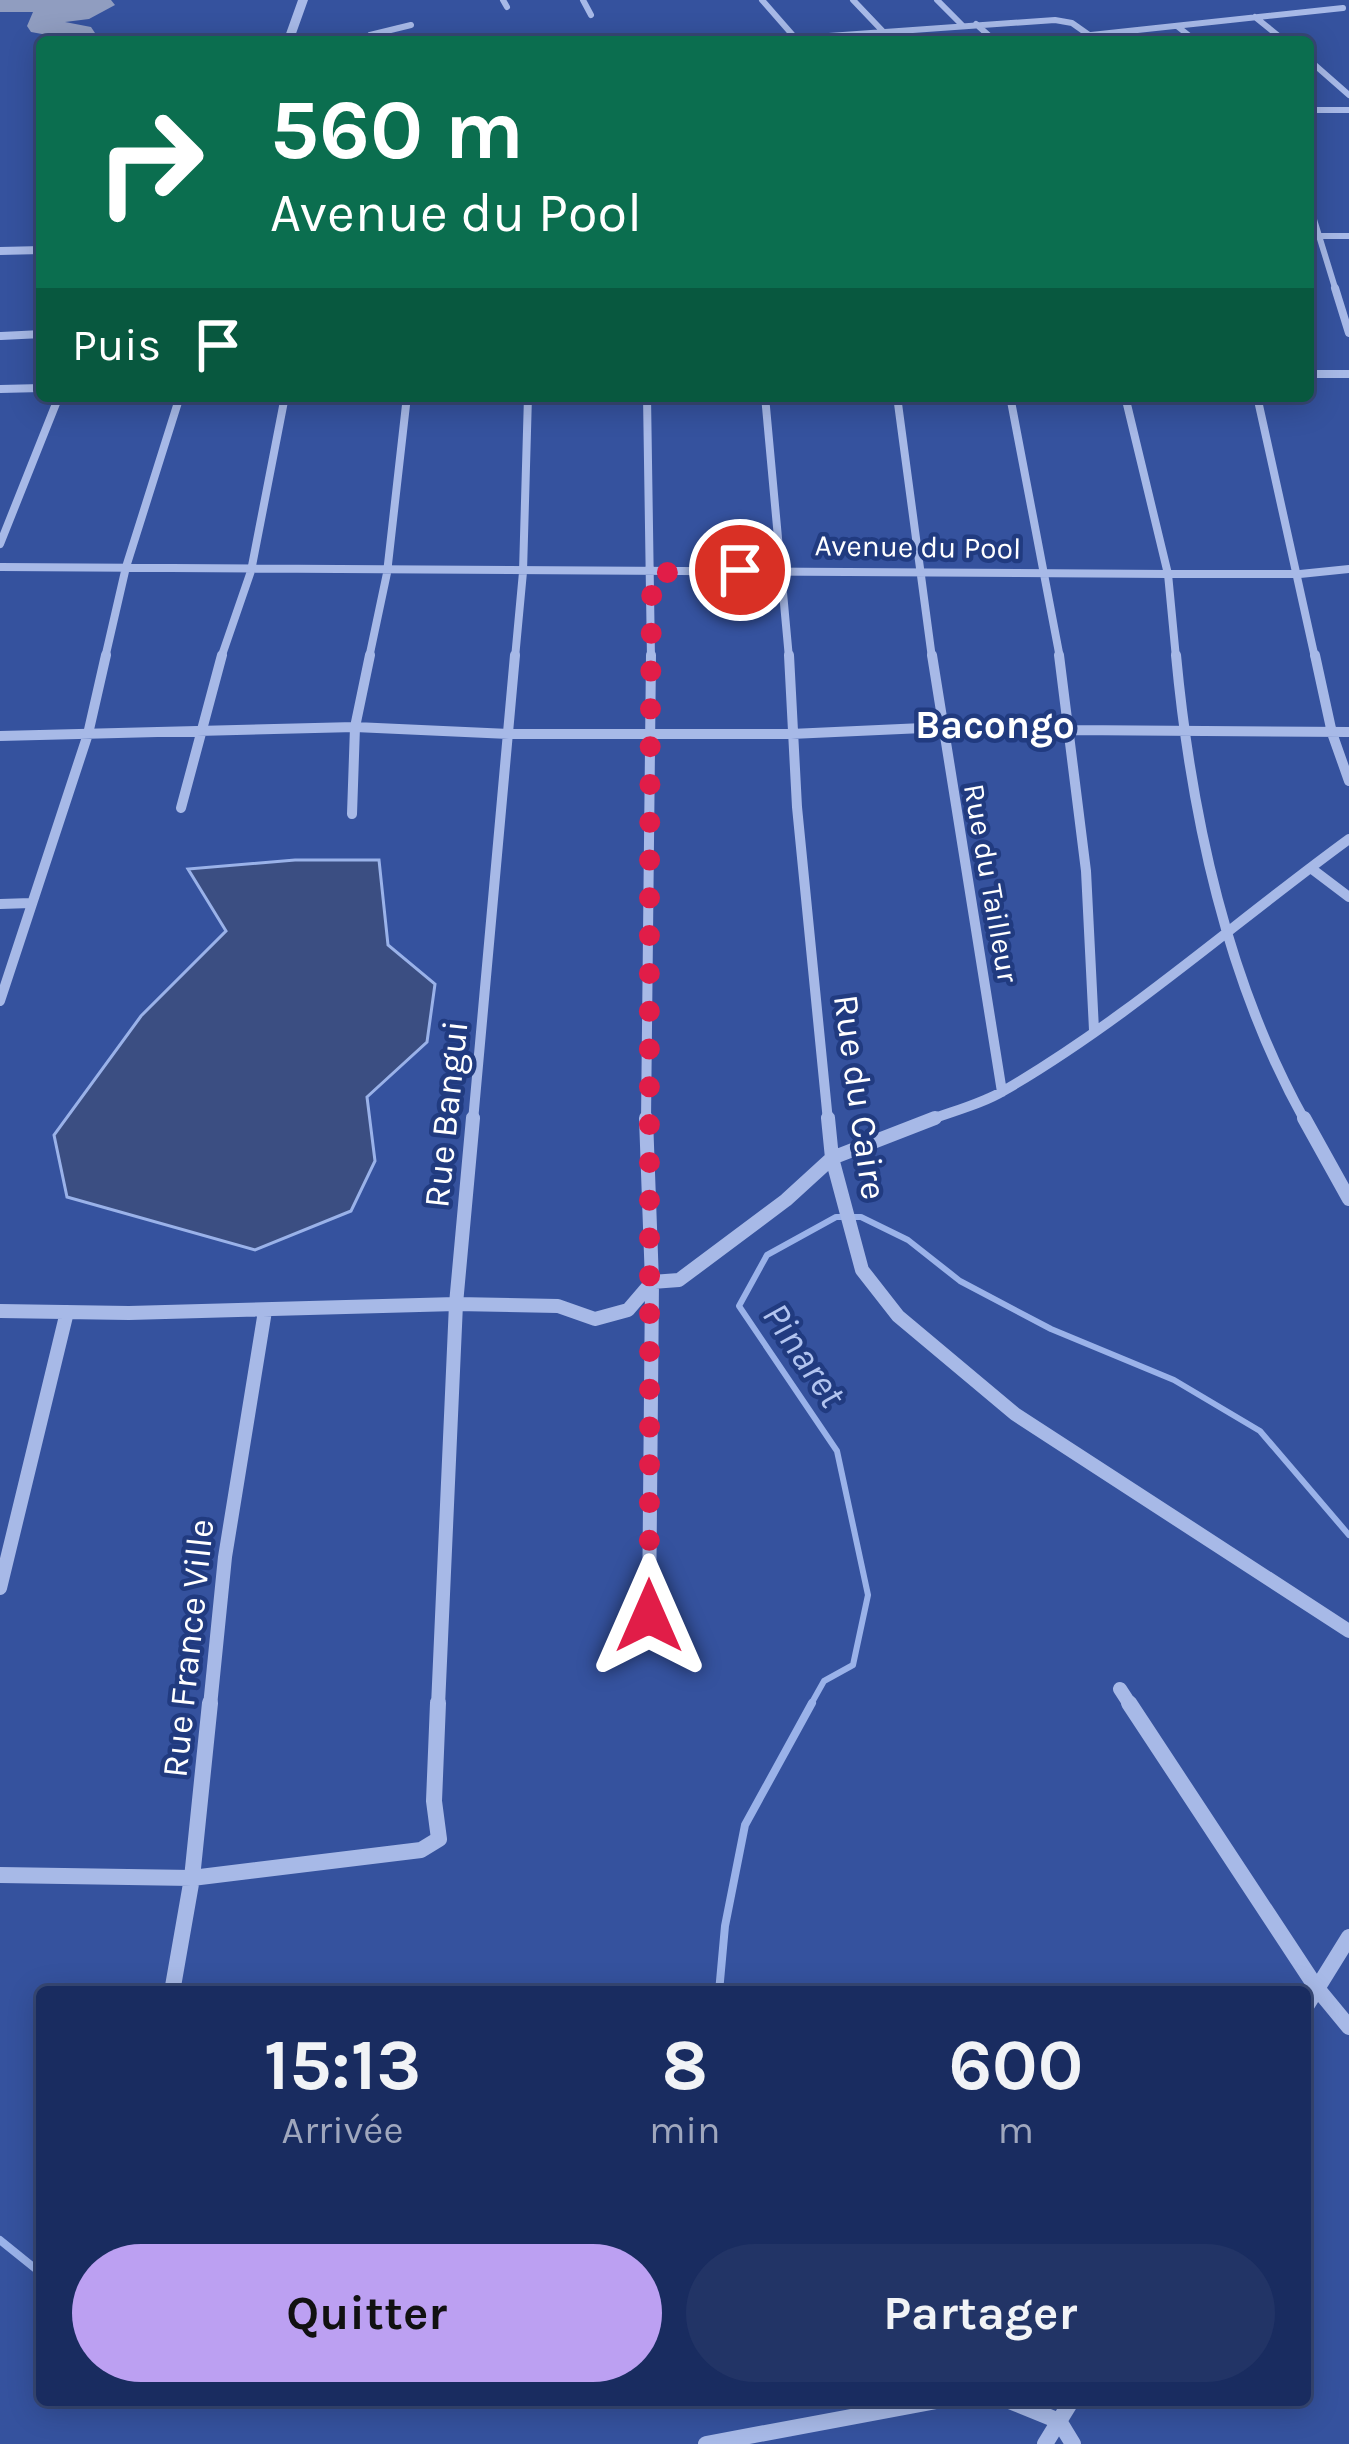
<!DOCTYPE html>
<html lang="fr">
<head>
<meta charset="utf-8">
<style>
  body { margin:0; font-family:Karla,sans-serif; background:#223466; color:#f1f3f6; height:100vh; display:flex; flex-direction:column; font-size:45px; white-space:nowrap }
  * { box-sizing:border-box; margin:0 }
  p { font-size:39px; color:#9fa7bd }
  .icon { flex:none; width:66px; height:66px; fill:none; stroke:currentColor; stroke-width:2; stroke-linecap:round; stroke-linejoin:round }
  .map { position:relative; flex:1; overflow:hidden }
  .details { position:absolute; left:36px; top:1986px; width:1275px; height:420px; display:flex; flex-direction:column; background:#192c60; border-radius:12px; box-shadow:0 6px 30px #0003,0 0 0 3px #374875 }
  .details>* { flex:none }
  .banner { position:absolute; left:36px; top:36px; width:1278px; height:366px; border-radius:12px; box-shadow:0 6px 30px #0003,0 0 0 3px #374875; background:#0b6e4f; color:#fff; overflow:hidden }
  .pin { position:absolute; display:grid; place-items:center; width:102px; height:102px; color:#fff; margin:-51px; border:6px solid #fff; border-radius:50%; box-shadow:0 3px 12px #0007 }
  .me { position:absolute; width:132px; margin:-66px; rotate:0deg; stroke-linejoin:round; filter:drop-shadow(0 0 9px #0008) }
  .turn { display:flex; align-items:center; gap:42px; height:252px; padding:0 36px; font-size:54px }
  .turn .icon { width:156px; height:156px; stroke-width:2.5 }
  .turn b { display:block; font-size:84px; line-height:102px }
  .then { display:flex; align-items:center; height:114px; padding:0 36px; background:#0003; gap:24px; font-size:45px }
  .eta { display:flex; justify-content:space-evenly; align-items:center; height:204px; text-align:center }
  .eta b { font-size:72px; font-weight:700; line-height:84px }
  .cta { display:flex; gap:24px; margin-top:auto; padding:24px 36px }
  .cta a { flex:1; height:138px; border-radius:72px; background:#bca0f2; color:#111; font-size:48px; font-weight:700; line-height:138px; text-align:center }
  .cta a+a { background:#223466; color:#f1f3f6 }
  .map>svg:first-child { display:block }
</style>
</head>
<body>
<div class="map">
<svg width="1349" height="2444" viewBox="0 0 1349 2444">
  <rect width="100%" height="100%" fill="#213b80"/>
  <!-- green -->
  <path fill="#35529e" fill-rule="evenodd" d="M0,0h1349v2444h-1349zM42,42h1266v354h-1266zM42,1992h1263v408h-1263z"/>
  <!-- water -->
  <path fill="#3b4e82" stroke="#9ab2e9" stroke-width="3" d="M295,860h84l9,85 47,39 -8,58 -60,55 8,64 -24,50 -96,39 -188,-53 -13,-62 87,-119 85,-85 -38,-62z"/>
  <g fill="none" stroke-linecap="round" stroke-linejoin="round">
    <!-- stream-far1 -->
    <path stroke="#9ab2e9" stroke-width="6" d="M810,1706l14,-25 29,-16 15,-70 -31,-144 -98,-145 28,-51 69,-38h25l47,23 52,41 91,48 123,51 86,51 89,104"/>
    <!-- stream -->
    <path stroke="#9ab2e9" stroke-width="8" d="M719,1992l6,-66 20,-101 67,-122
      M0,2240l42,34"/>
    <!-- taxiway -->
    <path fill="#909dc0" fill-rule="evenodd" d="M0,0h111l4,5 -26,14 -24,3 26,5 4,6 -4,6 -43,3 5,-6 -22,-4 -4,-6 6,-14h-33z"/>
    <!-- minor-far4 -->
    <path stroke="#a7b9e7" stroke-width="6" d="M503,0l4,7
      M583,0l8,15
      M762,0l35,40
      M853,0l40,42
      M937,0l25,25
      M1255,17l31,25
      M976,24l20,18
      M1177,26l20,16
      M1091,35l252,-27
      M364,42l6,-7 41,-10
      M744,42l311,-22 17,3 27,19
      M1308,59l41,36
      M1308,110h41
      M1308,200l28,91
      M1308,236h41"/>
    <!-- minor-far3 -->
    <path stroke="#a7b9e7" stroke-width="8" d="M1335,288l14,45
      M1,336l41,-2
      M0,389l42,-1
      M647,396l4,262
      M765,396l24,262
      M897,396l35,262
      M1010,396l50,262
      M1125,396l43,178 8,84
      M1257,396l58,262
      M0,544l59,-148
      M0,567l1168,7h132l49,-5
      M105,658l21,-91 54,-171
      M221,658l30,-87 34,-175
      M369,658l18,-85 20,-177
      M515,658l8,-86 5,-176"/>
    <!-- minor-far2 -->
    <path stroke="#a7b9e7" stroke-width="10" d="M789,655l8,152 31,314
      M932,655l70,437
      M1059,655l27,216 8,159
      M1176,655c15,160 50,325 129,466
      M1315,655l17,78 17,48
      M1069,730l280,2
      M0,736l355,-9 154,7h282l154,-7
      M181,808l41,-153
      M352,814l3,-87 15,-72
      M1312,869l37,28
      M0,904l31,-1
      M0,1001l88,-267 18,-79
      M473,1121l42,-466
      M646,1121l5,-466
      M927,1121c26,-10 55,-17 78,-31 122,-71 230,-168 344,-251"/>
    <!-- minor-far1 -->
    <path stroke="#a7b9e7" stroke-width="14" d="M646,1118l6,164 -3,334
      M828,1118l4,40 30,112 36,46 117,98 334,217
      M1304,1118l45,81
      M0,1311l129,2 327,-9 102,2 37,13 33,-9 24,-28 27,-2 107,-80 46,-42 103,-40
      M0,1588l67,-276
      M1120,1689l11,17
      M210,1706l15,-149 40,-246
      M438,1706l18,-402 17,-186"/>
    <!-- minor -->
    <path stroke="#a7b9e7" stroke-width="16" d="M1129,1703l187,284 33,40
      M0,1875l192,3 229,-28 18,-11 -5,-38 4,-98
      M172,1992l20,-114 18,-175
      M1305,2008l44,-71
      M1007,2400l52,21 14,23
      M706,2444l236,-44
      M1045,2444l27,-44"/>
    <!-- tertiary -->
    <path fill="#a7b9e7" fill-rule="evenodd" d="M298,0h10l-15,42h-10z
      M42,246v8l-42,1v-8z
      M1308,370h41v8h-41z"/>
  </g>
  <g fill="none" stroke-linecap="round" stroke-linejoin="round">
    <!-- route -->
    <path stroke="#e11d48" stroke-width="21" stroke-dasharray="0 37.8" d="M649,1616c2,-348 -2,-695 3,-1043l88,-3"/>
  </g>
  <g text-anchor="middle" stroke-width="9" stroke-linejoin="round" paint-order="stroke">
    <!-- far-street labels -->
    <g font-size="30" fill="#fff" stroke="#213b80">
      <text transform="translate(918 547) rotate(1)" y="10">Avenue du Pool</text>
      <text transform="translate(991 883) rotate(80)" y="10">Rue du Tailleur</text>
    </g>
    <!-- street labels -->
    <g font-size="36" fill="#fff" stroke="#213b80">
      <text transform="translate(861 1097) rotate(82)" y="13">Rue du Caire</text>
      <text transform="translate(445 1114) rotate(-84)" y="13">Rue Bangui</text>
      <text transform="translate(187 1648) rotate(-84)" y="13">Rue France Ville</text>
    </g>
    <!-- far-district labels -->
    <g font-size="39" font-weight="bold" fill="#fff" stroke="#213b80">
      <text x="995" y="738">Bacongo</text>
    </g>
    <!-- water labels -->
    <g font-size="39" font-style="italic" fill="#b2c4ef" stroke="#213b80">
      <text transform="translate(805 1354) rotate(56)" y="14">Pinaret</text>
    </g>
  </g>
</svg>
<div class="pin" style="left:740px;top:570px;background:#d93025"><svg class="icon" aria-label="arrive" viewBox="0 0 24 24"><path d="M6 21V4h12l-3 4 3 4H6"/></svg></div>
<svg class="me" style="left:649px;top:1616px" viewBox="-20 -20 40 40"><path d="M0-17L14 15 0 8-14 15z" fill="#e11d48" stroke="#fff" stroke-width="4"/></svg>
<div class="banner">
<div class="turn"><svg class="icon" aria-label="right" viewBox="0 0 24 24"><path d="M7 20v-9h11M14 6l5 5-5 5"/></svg><div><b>560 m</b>Avenue du Pool</div></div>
<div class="then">Puis<svg class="icon" aria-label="arrive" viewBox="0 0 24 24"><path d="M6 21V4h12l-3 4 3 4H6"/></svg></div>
</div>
<section class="details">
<div class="eta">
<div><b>15:13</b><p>Arrivée</p></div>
<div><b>8</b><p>min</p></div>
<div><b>600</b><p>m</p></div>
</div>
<div class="cta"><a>Quitter</a><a>Partager</a></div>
</section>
</div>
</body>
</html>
